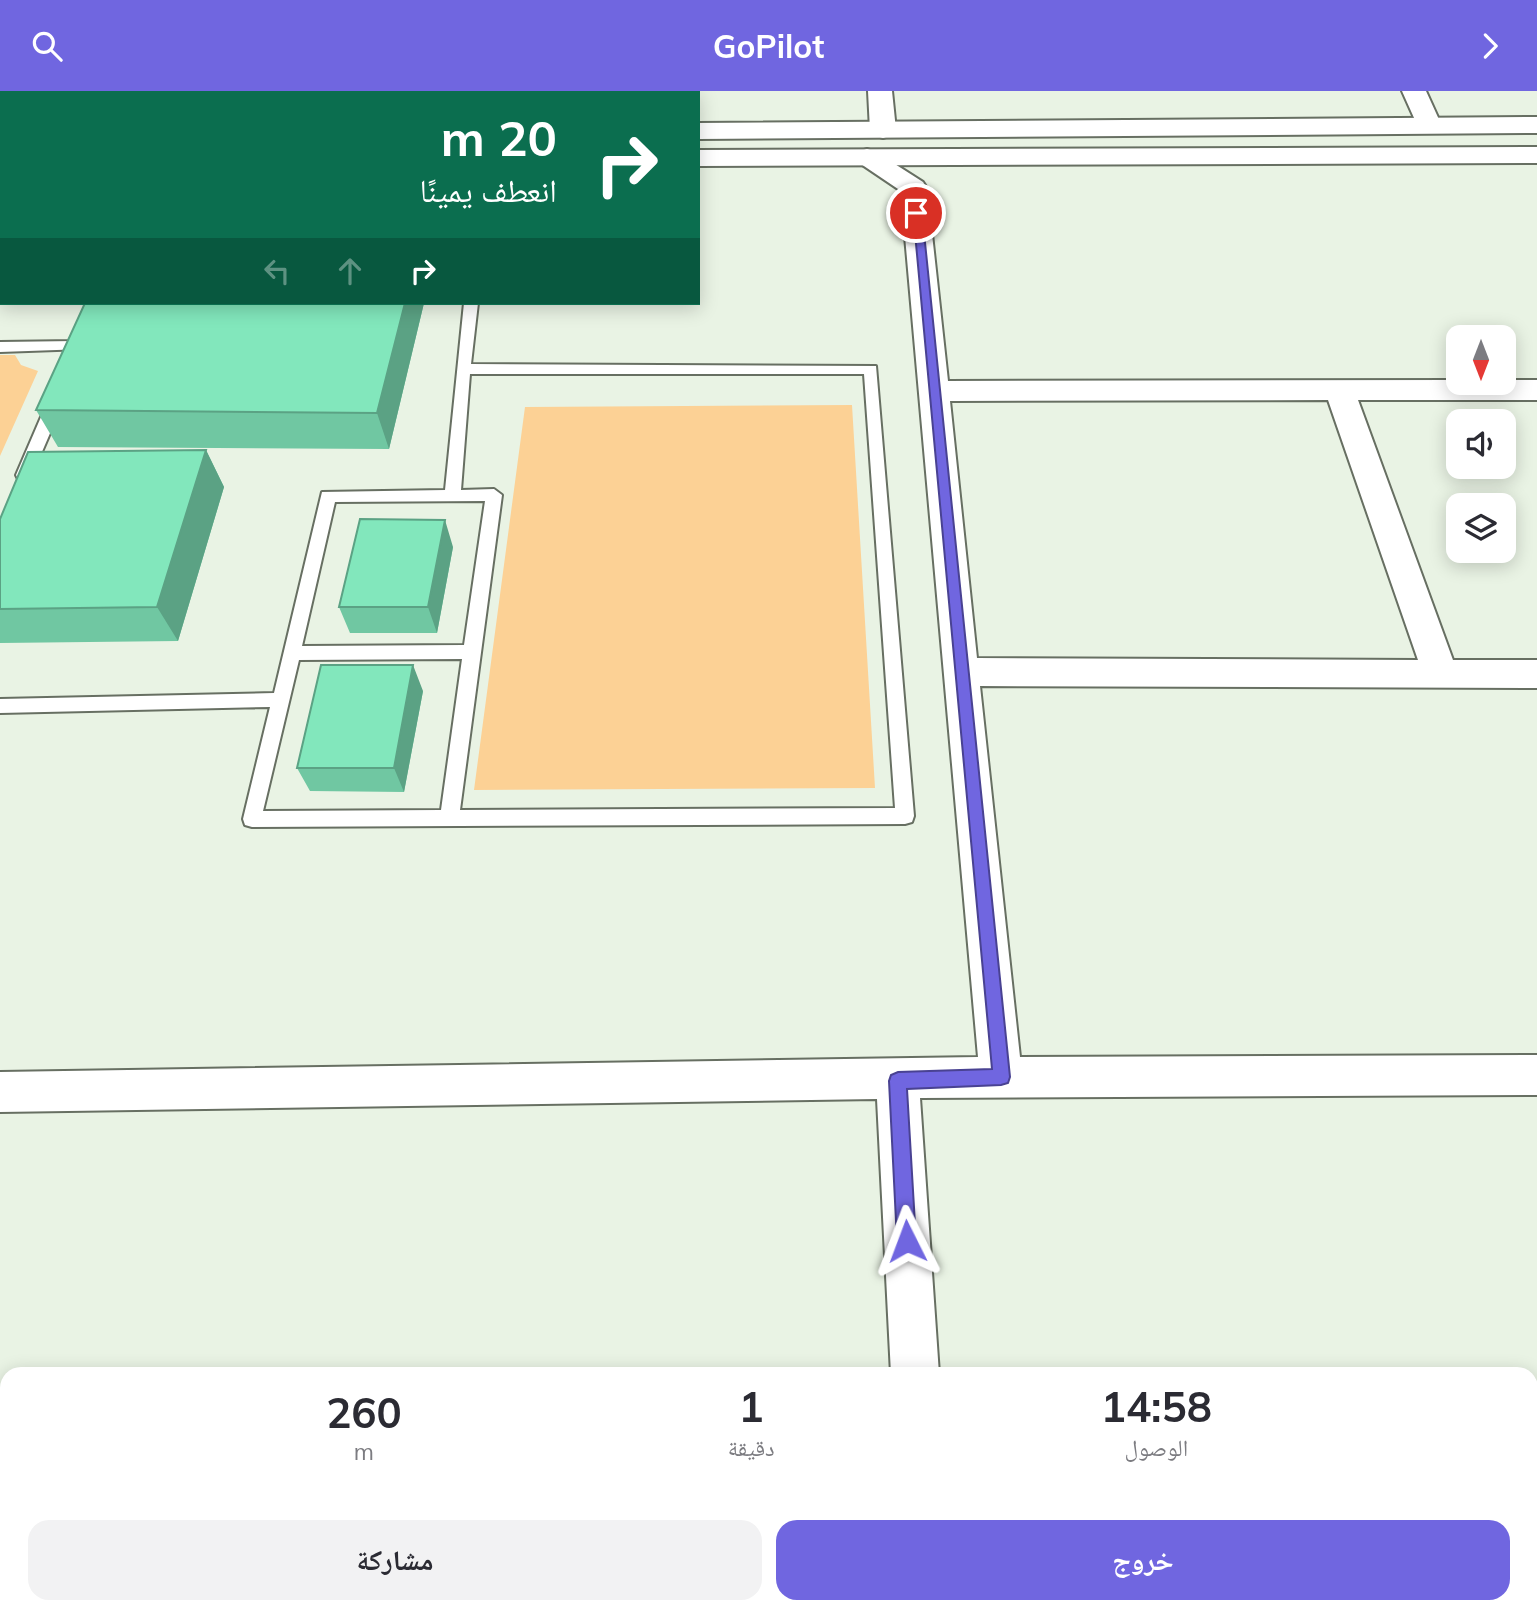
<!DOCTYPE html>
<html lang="ar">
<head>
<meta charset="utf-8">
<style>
  body { margin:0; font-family:Mulish,"Noto Naskh Arabic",sans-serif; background:#f2f2f3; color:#2b2b33; direction:rtl; height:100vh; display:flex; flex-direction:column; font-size:26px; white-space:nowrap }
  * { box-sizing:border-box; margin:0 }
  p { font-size:23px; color:#7c7c81 }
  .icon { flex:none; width:38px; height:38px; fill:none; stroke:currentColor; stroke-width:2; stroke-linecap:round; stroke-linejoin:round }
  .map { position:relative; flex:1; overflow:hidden; direction:ltr }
  .drawer { position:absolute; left:0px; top:1276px; width:1538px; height:247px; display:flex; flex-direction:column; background:#fff; border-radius:21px 21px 0 0; box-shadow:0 4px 18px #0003; direction:rtl }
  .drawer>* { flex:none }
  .guide { position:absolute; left:0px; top:0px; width:700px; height:214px; box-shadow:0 4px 18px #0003; direction:rtl; background:#0b6e4f; color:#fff; overflow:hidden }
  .needle { width:46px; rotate:180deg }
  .buttons { position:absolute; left:1446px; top:234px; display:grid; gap:14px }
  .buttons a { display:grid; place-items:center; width:70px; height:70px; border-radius:14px; background:#fff; box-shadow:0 4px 18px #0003; font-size:35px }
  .pin { position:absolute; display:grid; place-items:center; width:60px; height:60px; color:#fff; margin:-30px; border:4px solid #fff; border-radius:50%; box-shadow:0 2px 7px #0007 }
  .me { position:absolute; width:77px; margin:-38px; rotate:357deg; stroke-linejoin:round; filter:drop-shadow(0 0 5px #0008) }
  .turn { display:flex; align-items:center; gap:24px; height:147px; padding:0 28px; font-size:32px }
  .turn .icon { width:91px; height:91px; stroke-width:2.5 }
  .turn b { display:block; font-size:49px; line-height:60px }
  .lanes { display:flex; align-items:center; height:66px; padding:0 28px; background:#0003; justify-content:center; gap:35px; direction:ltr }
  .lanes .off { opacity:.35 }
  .eta { display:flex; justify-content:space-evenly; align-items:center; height:119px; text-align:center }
  .eta b { font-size:42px; font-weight:700; line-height:49px }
  .action { display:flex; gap:14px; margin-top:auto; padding:14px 28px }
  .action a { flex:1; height:80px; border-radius:21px; background:#7066e0; color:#fff; font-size:28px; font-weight:700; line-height:80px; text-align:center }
  .action a+a { background:#f2f2f3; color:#2b2b33 }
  header { display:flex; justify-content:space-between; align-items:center; height:91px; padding:0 28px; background:#7066e0; color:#fff; font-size:32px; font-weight:700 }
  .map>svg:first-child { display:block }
</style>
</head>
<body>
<header><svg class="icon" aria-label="forward" viewBox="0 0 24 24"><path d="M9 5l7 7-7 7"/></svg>GoPilot<svg class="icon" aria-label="search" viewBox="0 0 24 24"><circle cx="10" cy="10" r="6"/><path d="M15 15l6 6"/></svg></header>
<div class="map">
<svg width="1537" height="1522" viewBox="0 0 1537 1522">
  <rect width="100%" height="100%" fill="#e9f3e4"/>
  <!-- green -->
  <path fill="#fcd195" d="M0,264h15l6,10 17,6 -38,85z
    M852,314l23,383 -401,2 51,-383z"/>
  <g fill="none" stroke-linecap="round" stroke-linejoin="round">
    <!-- lane casing -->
    <g stroke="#676f62" stroke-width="4">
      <path id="lane" d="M429,0h12v2h-12z
        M466,0h12v2h-12z
        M93,212h14l-22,46 -85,3v-10l75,-1z
        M464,212h14l-7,61 405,2 38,450 -2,6 -7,2 -653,3 -7,-2 -2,-6 27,-112 -270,6v-14l274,-6 48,-201 123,-2zM470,283h394l31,434 -435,2 42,-315 -8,-6 -33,1zM485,410l-21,144 -162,1 33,-144zM462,568l-21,151 -178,1 36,-151z
        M55,307l8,5 -31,72 -8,6 -6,-2 -2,-4 31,-72z"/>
    </g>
    <!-- street casing -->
    <g stroke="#676f62" stroke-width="4">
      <path id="street" d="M868,0h24l4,39 -4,5 -9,3 -9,-3 -4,-5z
        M1402,0h24l15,33 -4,5 -9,3 -9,-3z
        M867,58l9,3 47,30 4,6 21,193 510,-1v3h45v-3h34v20h-179l95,260h84v28l-557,-2 40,371 517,-2v40l-617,3 19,276h-48l-14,-275 -877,13v-40l978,-15 -77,-866 -43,-29 -4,-5 4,-5zM1328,309l90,260 -441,-2 -27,-257z
        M902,1516h52v6h-52z"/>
    </g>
    <!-- secondary casing -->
    <g stroke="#676f62" stroke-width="4">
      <path id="secondary" d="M1537,26v16l-839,6v-16z
        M1537,56v16l-839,3v-16z"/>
    </g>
    <!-- highway casing -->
    <g stroke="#938d2b" stroke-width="4">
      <path id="highway" d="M46,0h24v2h-24z
        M2,105v17h-2v-16z"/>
    </g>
    <!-- lane -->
    <use href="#lane" fill="#fff" fill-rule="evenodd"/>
    <!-- street -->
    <use href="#street" fill="#fff" fill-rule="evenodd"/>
    <!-- secondary -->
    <use href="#secondary" fill="#fff" fill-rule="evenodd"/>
    <!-- highway -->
    <use href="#highway" fill="#ccc12d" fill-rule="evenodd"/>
  </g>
  <!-- wall -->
  <path fill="#70c7a2" d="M85,212h339l-35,146 -331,-2 -22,-37z
    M206,359l18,37 -46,154 -178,2v-124z
    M453,456l-16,86h-87l-11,-26z
    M423,600l-19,101 -94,-1 -13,-23z"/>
  <!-- shaded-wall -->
  <path fill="#5ba284" d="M405,212h19l-35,146 -12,-36z
    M206,359l18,37 -46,154 -21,-34z
    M445,429l8,27 -16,86 -9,-26z
    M413,574l10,26 -19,101 -10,-24z"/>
  <!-- building -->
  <path fill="#82e7bc" stroke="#5ba284" stroke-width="2" d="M85,212h320l-28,110 -341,-3z
    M206,359l-49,157 -157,2v-90l28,-67z
    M360,428l85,1 -17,87h-89z
    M321,574h92l-19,103h-97z"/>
  <!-- route -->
  <path fill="#7066e0" stroke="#494292" stroke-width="2" d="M913,120l9,2 88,864 -2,6 -7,2 -94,4 9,152 -2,6 -7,3 -7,-3 -3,-6 -8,-160 2,-6 7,-3 94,-3z"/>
</svg>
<div class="buttons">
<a><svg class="needle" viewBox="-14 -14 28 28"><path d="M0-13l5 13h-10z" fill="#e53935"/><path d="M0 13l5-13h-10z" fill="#7c7c81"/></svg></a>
<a><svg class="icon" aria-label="sound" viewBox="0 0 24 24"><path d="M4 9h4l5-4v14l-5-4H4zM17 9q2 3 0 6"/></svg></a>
<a><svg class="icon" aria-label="layers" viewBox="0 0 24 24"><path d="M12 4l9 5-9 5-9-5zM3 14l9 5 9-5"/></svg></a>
</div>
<div class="pin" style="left:916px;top:122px;background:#d93025"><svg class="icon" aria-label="arrive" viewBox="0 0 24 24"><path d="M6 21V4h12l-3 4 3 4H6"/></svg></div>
<svg class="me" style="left:907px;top:1150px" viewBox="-20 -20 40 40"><path d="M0-17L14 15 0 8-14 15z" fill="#7066e0" stroke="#fff" stroke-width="4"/></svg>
<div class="guide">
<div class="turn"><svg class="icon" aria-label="right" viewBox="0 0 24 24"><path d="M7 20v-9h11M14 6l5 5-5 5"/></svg><div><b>20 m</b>انعطف يمينًا</div></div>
<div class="lanes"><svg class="icon off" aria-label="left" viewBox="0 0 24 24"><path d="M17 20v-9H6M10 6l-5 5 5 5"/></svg><svg class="icon off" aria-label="ahead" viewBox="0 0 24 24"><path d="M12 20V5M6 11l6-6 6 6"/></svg><svg class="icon" aria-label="right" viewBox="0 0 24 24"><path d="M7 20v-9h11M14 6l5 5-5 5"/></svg></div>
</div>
<section class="drawer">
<div class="eta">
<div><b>14:58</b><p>الوصول</p></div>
<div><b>1</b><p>دقيقة</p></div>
<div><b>260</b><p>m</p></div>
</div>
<div class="action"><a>خروج</a><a>مشاركة</a></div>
</section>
</div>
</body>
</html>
